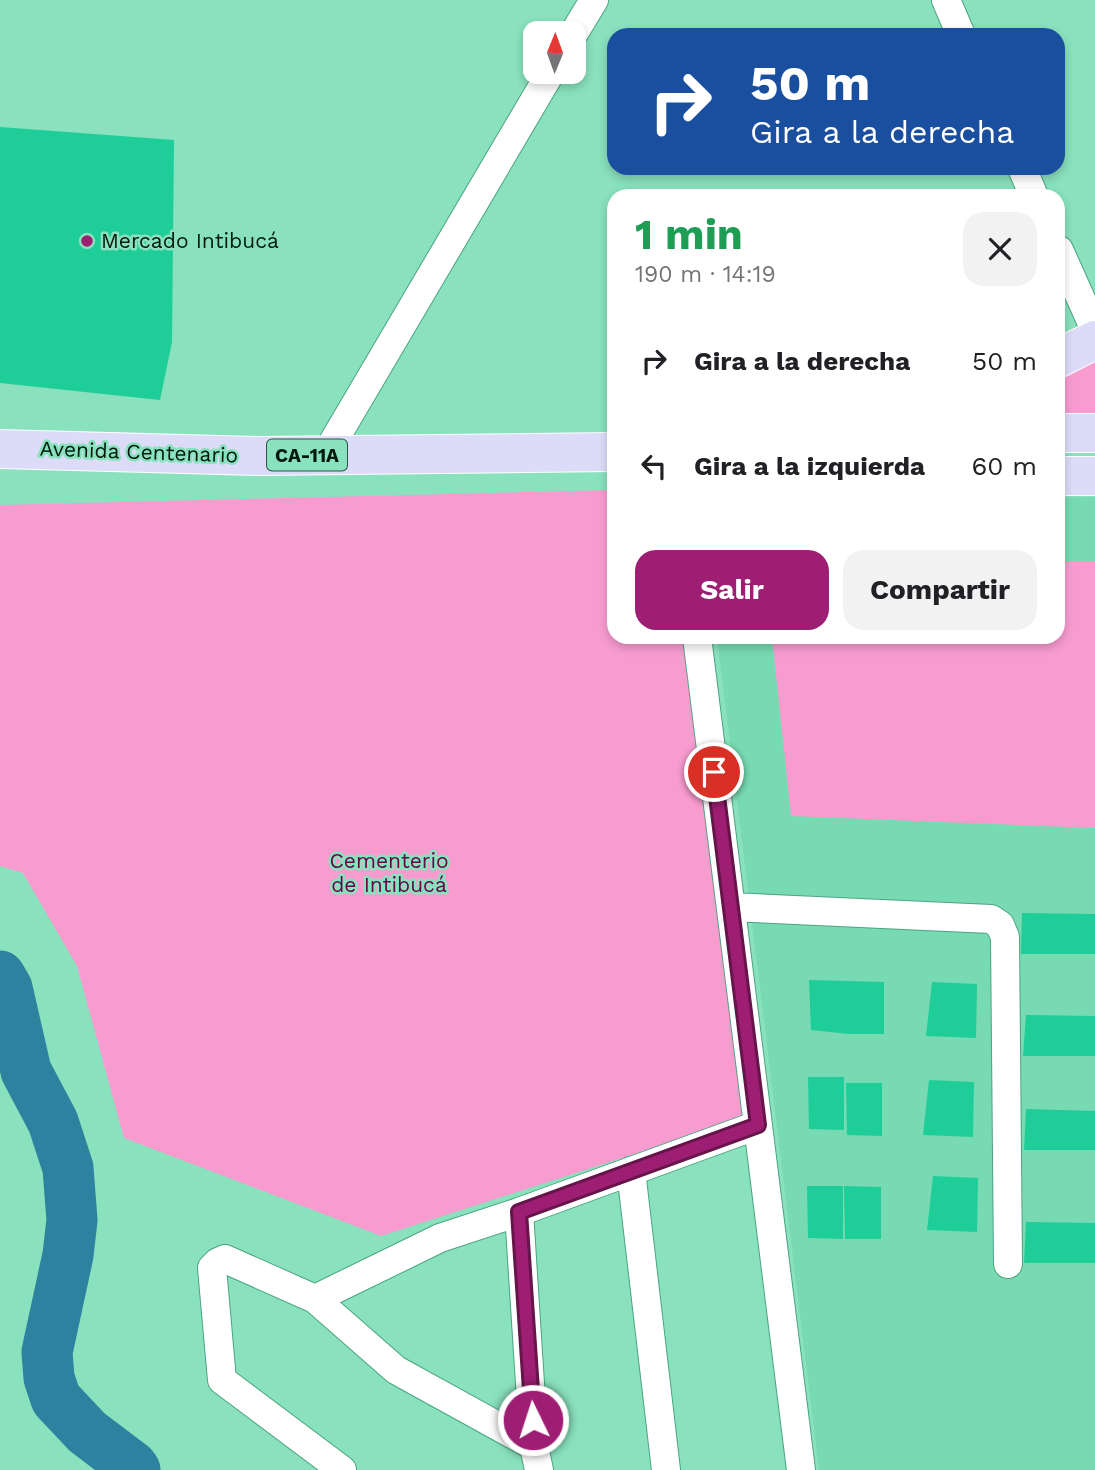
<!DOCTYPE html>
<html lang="es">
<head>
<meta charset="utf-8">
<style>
  body { margin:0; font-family:"Work Sans",sans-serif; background:#f2f2f2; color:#202124; height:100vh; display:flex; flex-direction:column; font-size:26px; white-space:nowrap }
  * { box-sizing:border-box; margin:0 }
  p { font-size:23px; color:#757577 }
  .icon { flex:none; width:38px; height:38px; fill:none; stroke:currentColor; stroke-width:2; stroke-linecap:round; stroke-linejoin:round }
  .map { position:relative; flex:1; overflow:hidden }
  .panel { position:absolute; left:607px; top:189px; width:458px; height:455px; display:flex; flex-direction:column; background:#fff; border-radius:21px; box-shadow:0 4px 10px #0003 }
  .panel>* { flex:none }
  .guide { position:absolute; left:607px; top:28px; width:458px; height:147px; border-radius:21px; box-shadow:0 4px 10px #0003; background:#1a4fa0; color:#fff; overflow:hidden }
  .needle { width:46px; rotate:1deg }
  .tools { position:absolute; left:523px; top:21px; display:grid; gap:14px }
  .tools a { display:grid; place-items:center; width:63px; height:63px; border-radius:14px; background:#fff; box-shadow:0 4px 10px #0003; font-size:35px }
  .pin { position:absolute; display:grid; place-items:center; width:60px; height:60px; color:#fff; margin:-30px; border:4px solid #fff; border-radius:50%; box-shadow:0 2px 7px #0007 }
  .me { position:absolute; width:77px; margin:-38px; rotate:356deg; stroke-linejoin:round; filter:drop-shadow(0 0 5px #0008) }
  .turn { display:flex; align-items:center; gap:24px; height:147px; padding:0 28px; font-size:32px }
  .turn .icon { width:91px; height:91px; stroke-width:2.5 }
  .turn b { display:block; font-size:49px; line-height:60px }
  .round { display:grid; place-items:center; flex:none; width:74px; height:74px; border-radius:21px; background:#f2f2f2 }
  .summary { display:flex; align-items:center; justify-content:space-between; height:119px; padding:0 28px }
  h1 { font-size:42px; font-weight:700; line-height:52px; color:#1e9e55 }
  .cta { display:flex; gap:14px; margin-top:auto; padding:14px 28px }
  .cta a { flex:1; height:80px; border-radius:21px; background:#9d1e72; color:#fff; font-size:28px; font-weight:700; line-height:80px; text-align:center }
  .cta a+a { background:#f2f2f2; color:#202124 }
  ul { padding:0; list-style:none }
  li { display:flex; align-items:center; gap:21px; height:105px; padding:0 28px }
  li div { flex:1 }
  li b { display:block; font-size:26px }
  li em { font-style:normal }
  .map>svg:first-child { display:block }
</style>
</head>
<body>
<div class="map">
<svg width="1095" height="1470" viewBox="0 0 1095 1470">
  <rect width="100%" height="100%" fill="#89e1bd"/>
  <!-- built -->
  <path fill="#77dab2" d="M1095,497v973h-276l-102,-833h342v-139z"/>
  <!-- green -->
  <path fill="#f89cd0" d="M1095,358v69h-36v-53z
    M614,490v147h74l58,481 -365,118 -257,-98 -47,-172 -54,-93 -23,-7v-361z
    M1059,562h36v266l-304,-12 -19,-179h287z"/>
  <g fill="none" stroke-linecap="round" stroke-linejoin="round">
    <!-- river -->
    <path stroke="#2d829f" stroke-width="51" d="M0,976l7,12 19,83 27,51 15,46 4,52 -4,35 -21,97 2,26 7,21 31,33 45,34 3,4"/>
  </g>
  <!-- building -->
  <path fill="#1fcd98" d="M0,127l174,13 -2,202 -12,58 -160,-17z
    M1022,913l73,1v40h-74z
    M809,980l75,2v52h-35l-38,-4z
    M932,982l45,2 -1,54 -50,-2z
    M1026,1015l69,1v40h-72z
    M808,1077h36v53l-35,-1z
    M929,1080l45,2 -1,55 -50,-2z
    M846,1083h36v53l-35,-1z
    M1026,1109l69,2v39h-71z
    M933,1176l45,2 -1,54 -50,-2z
    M807,1186h36v53l-35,-1z
    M844,1186l37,1v52h-36z
    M1026,1222l69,1v40h-71z"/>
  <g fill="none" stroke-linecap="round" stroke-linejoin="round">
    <!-- minor casing -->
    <g stroke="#4ba481" stroke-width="30">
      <path id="minor" d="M946,0l15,35
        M574,33l20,-33
        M1022,168l12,28
        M1059,250l36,80
        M326,454l225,-382
        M697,637l104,833
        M731,907l260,12 9,6 5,12 3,327
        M631,1171l35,299
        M519,1212l15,234 5,24
        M315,1299l125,-61 79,-26 239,-87
        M342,1470l-120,-90 -10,-112 6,-6 7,-3 90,40 81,71 138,76"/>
    </g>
    <!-- primary casing -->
    <g stroke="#fff" stroke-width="40">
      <path id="primary" d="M1059,358l36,-18
        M1059,433h36
        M0,449l260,7 354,-4
        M1059,476h36"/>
    </g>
    <!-- minor -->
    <use href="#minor" stroke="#fff" stroke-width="28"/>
    <!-- primary -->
    <use href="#primary" stroke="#dcdcf8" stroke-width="38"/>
  </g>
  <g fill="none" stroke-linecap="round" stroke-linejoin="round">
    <!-- route casing -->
    <g stroke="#66144a" stroke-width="18">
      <path id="route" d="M533,1420l-14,-208 239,-87 -44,-353"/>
    </g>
    <!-- route -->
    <use href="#route" stroke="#9d1e72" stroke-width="12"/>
  </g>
  <!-- markers -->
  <circle fill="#9d1e72" stroke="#89e1bd" stroke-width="2.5" cx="87" cy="241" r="7"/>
  <g text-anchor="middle" stroke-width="5" stroke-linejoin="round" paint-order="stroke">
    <!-- shield labels -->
    <rect fill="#89e1bd" stroke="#295543" stroke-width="2" x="267" y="439.5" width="80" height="31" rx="5"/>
    <g font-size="19" font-weight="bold" fill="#00190f">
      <text x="307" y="462">CA-11A</text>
    </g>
    <!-- poi labels -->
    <g font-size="21" fill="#00190f" stroke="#89e1bd" text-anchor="start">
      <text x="101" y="248">Mercado Intibucá</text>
    </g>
    <!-- street labels -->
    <g font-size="21" fill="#00190f" stroke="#89e1bd">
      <text transform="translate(139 452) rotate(2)" y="7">Avenida Centenario</text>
    </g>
    <!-- park labels -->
    <g font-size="21" fill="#660047" stroke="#89e1bd">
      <text x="389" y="868">Cementerio<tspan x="389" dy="24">de Intibucá</tspan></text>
    </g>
  </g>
</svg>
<div class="tools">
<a><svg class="needle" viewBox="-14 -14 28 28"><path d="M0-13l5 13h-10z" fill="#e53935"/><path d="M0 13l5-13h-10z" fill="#757577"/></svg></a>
</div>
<div class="pin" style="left:714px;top:772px;background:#d93025"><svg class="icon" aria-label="arrive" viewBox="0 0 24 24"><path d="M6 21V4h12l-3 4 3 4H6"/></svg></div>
<svg class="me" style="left:533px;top:1420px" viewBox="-20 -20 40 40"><circle r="17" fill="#9d1e72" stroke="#fff" stroke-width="3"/><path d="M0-11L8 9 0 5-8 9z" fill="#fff"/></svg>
<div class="guide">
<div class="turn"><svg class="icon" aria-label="right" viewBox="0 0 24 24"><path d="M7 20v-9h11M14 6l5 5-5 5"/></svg><div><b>50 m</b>Gira a la derecha</div></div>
</div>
<section class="panel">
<div class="summary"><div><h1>1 min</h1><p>190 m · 14:19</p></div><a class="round"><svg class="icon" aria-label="close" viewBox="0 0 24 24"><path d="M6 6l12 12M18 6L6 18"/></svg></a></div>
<ul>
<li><svg class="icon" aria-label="right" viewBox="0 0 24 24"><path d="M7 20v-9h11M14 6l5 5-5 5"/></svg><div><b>Gira a la derecha</b></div><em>50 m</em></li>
<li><svg class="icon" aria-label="left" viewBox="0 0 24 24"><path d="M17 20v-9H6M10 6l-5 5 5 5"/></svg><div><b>Gira a la izquierda</b></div><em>60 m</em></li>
</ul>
<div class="cta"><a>Salir</a><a>Compartir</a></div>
</section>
</div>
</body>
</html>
